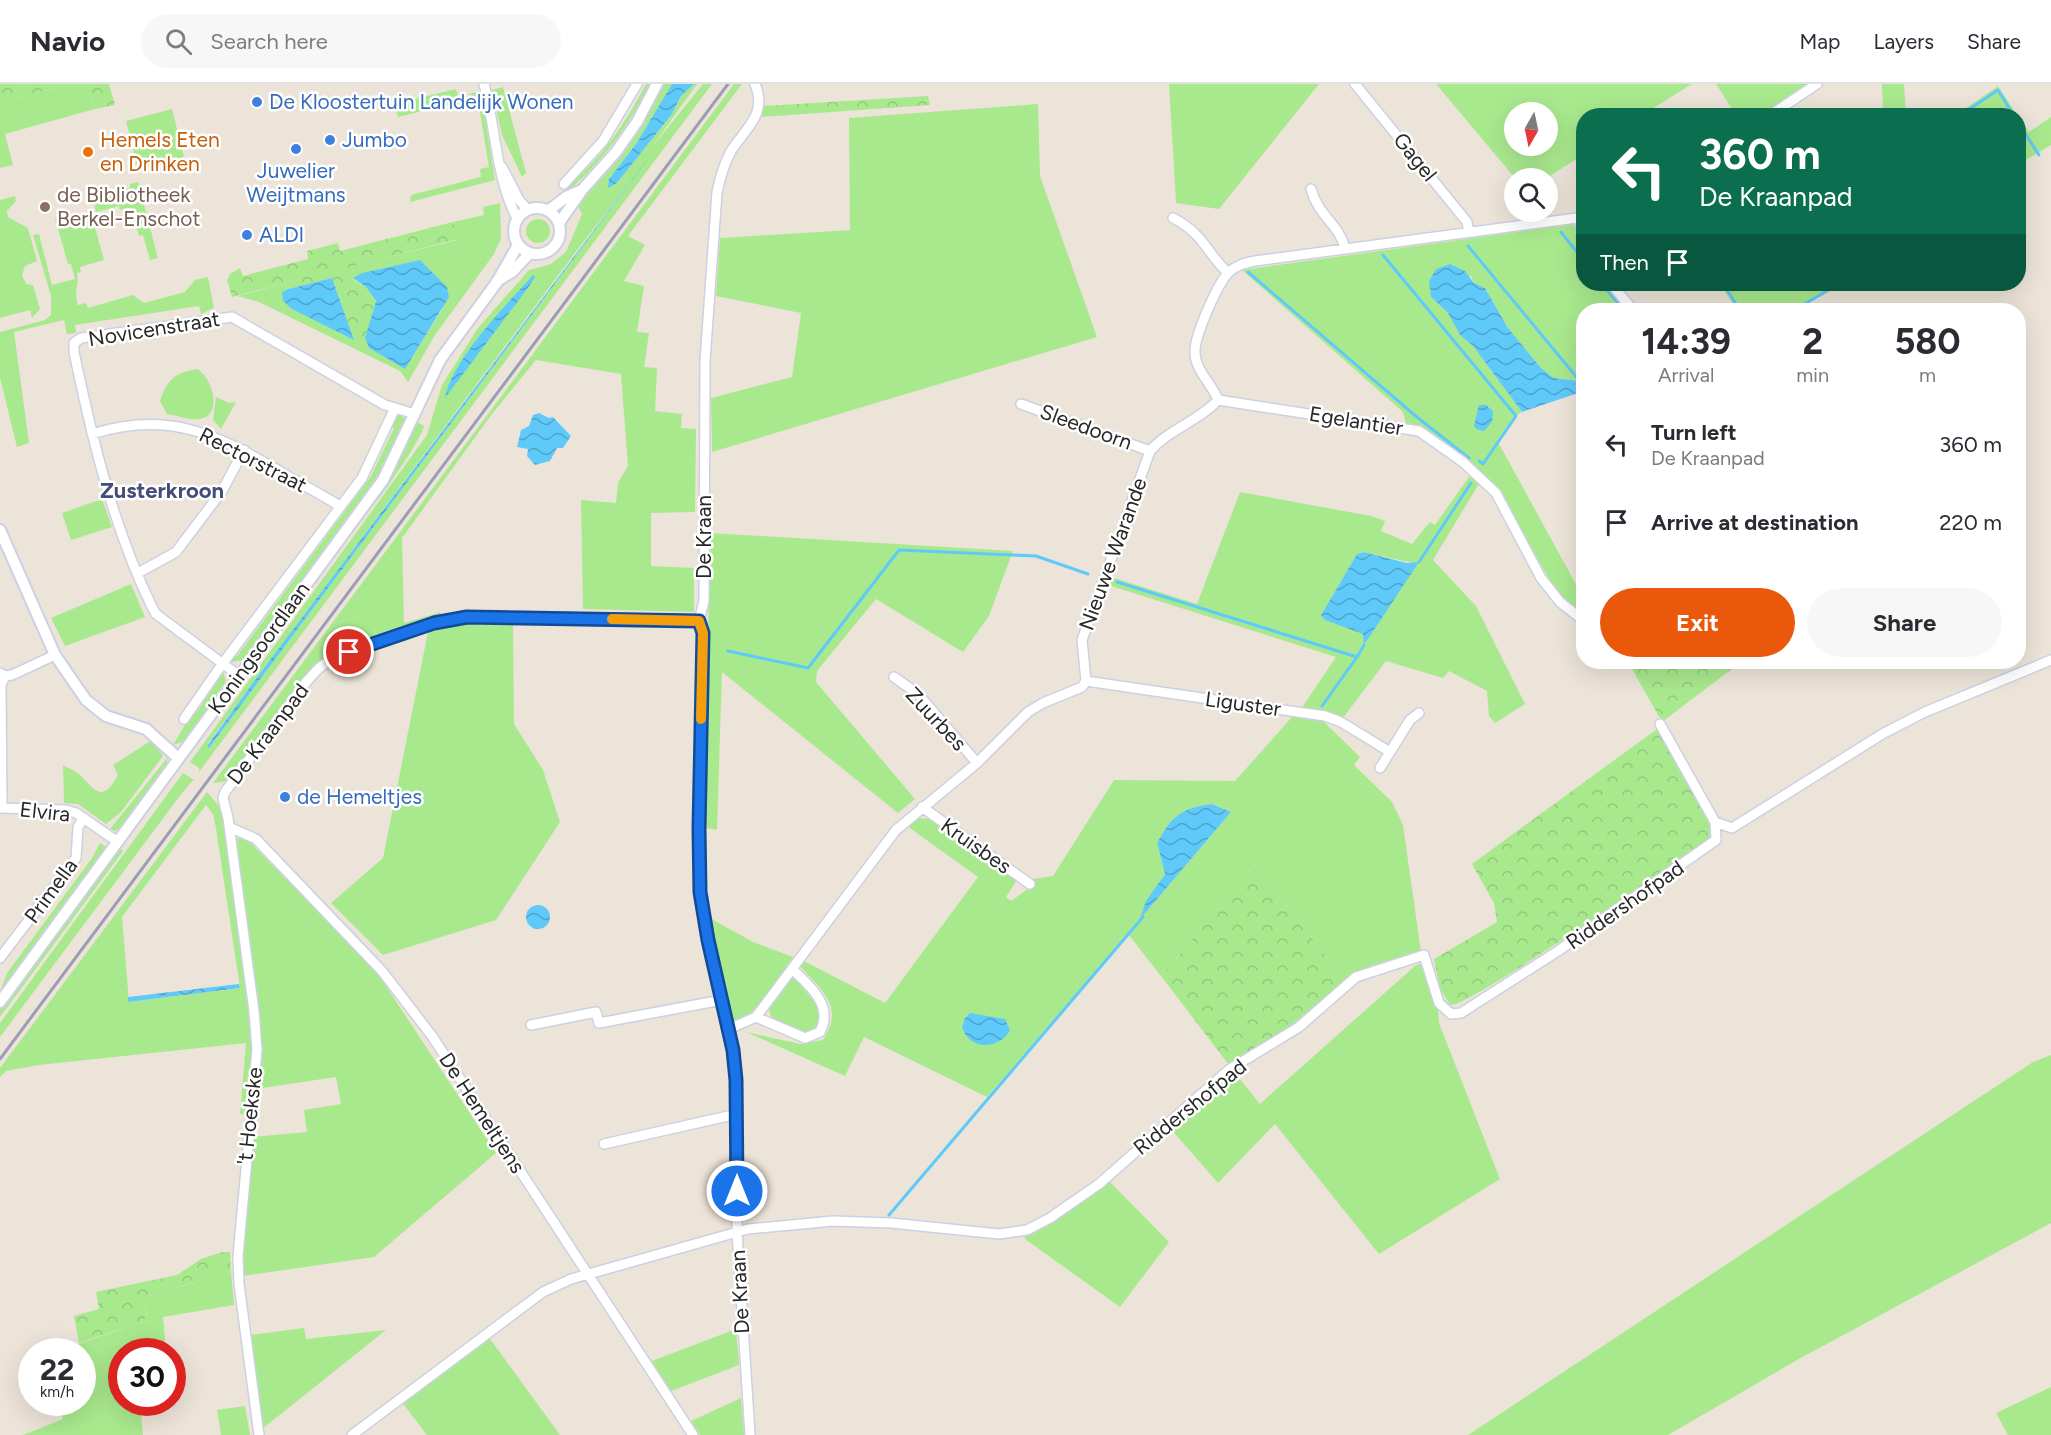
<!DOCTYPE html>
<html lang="en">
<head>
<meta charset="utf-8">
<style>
  body { margin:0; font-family:Figtree,sans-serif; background:#f7f7f7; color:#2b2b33; height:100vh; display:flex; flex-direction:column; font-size:22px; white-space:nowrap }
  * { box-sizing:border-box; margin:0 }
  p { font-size:20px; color:#7c7c81 }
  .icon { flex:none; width:33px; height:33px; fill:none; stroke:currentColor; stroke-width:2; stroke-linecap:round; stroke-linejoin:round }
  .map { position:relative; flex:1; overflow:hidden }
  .side { position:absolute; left:1576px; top:219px; width:450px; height:366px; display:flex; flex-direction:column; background:#fff; border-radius:24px; box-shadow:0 6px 24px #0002 }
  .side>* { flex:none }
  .hud { position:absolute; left:1576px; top:24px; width:450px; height:183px; border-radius:24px; box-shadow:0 6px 24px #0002; background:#0b6e4f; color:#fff; overflow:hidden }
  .needle { width:39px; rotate:189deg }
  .buttons { position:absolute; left:1504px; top:18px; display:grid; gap:12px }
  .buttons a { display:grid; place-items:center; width:54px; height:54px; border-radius:50%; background:#fff; box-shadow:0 6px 24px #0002; font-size:30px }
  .speed { position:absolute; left:18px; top:1254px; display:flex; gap:12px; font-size:30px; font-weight:700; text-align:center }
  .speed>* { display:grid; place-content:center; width:78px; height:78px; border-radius:50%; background:#fff; box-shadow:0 6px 24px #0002; line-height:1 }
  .speed small { font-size:15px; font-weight:400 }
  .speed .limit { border:9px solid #d22; background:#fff; color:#111 }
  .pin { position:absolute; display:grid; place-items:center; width:51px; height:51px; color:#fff; margin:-26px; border:3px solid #fff; border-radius:50%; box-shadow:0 2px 6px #0007 }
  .me { position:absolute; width:66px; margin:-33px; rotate:0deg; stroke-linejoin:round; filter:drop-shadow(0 0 4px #0008) }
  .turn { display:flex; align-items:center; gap:21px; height:126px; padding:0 24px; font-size:27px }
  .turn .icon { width:78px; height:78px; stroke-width:2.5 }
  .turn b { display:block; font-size:42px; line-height:51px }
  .then { display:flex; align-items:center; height:57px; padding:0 24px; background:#0003; gap:12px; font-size:22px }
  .eta { display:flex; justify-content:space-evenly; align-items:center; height:102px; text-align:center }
  .eta b { font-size:36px; font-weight:700; line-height:42px }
  .primary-button { display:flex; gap:12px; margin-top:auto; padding:12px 24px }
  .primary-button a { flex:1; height:69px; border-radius:36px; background:#ea580c; color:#fff; font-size:24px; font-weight:700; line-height:69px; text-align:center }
  .primary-button a+a { background:#f7f7f7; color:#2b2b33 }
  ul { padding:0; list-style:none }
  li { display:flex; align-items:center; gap:18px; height:78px; padding:0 24px }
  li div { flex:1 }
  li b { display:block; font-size:22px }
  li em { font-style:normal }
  header { display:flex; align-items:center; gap:36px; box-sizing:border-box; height:84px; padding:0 30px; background:#fff; border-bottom:2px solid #e1e1e2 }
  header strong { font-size:28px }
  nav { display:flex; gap:33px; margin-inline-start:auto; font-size:21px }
  .search { width:420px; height:54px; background:#f7f7f7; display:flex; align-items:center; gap:15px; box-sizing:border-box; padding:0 21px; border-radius:33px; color:#7c7c81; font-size:22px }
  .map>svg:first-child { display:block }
</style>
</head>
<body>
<header>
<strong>Navio</strong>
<div class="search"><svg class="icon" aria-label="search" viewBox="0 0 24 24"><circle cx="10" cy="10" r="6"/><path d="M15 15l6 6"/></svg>Search here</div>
<nav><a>Map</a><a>Layers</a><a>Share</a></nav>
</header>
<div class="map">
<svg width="2051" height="1351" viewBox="0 0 2051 1351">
  <defs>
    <pattern id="forest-crowns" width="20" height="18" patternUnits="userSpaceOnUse" patternTransform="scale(1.5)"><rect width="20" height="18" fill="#a9e98e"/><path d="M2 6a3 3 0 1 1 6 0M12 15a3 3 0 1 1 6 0" fill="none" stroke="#91c87a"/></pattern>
    <pattern id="water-waves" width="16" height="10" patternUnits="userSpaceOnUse" patternTransform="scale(1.5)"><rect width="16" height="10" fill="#5fcafa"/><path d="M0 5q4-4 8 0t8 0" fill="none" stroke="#4ea4ca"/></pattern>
  </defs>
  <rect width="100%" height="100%" fill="#ece4d8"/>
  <!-- green -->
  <path fill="#a9e98e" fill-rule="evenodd" d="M69,0h19l7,25 -90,25 8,31 -13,3v-65z
    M646,0h4c-22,43 -48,78 -85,110l-1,-6 14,-16 3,2c28,-26 47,-56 65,-90z
    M664,0h8l-36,60 -27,35 8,4 55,-69 9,-18 13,-12h3l-45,63 51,-63h9l-513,688v-4l-9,-6 237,-327 15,-50 36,-57 51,-58 22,-6 15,-12 16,-38 -4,-8 55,-67zM645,79l-436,585 -2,-2 2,-4 369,-493z
    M734,0h8l-114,152 17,9 -21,36 20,5 -7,46 12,1 -5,34 13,1 -2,43 27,3 -1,14 15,1 -1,83 -44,1v53l43,2v44l-111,-3 -2,-109 35,3 2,-20 10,-17 -7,-92 -85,-14 -44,54 -90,124 2,85 37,-11 -2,6 -112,40 -99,123 -15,2z
    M1169,0h150l-100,125 -43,-6z
    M1436,0h256l-50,31 -58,1v38l-37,24h-32zM1548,28v34h-33v-34z
    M1716,0h93l-48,31h-25z
    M1882,0h22l2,31h-23z
    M1998,2l19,29h-61z
    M503,3l23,86 -4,4 -20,-42 -10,-45z
    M456,5l4,13 -62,15 -4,-13z
    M481,7l14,89 -85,22 1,-7 70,-18 -1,-8 9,-2 -11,-67 -8,1 -1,-7z
    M1038,20l2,72 57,161 -385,115 -1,-54 81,-21 9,-64 -85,-17 4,-58 130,-8 -1,-112z
    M172,25l12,48 -46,12 -12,-48z
    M2051,33v28l-32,19v-46l10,14z
    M138,98l20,76 -8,2 -7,-25 -4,1 -8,-28 -11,2 -1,-4 -23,6 -3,-14 37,-10v-4z
    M15,112l1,5 -9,10 1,6 20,11 9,33 -12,5 -3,9 4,9 7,1 7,24 -8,9 -2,-8 -30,8v-118z
    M500,119l1,36 -7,15 -59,81 -27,47 -8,-11 -141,-69 -21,-6 48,-13 2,6 -6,3 8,13 72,38 3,-5 4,10 36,20 38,-60 -90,-29 -4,-2 -3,-9 111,-28 -4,-18 31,-7 -1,-8z
    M60,132l3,8 23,-6 2,7 6,-1 10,36 -24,7 1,5 -4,1c3,11 -4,16 1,32l8,-2 2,5 45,-13 11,8 41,-11 10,-12 13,-3 6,31 -13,6 -2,-8 -124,19 1,8 -9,1 -3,-14 -50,12 15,111 -12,4 -17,-69v-46l45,-12 6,-5v-19l-18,-61 6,-1 13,51 23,-6 -4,-15h-3l-13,-46z
    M526 147a12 12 0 1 1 24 0a12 12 0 1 1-24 0Z
    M1574,140l10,30v30h24l22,26h-46v76l-5,-5 -25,-3 -13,-10 -33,-40 -23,-40 -11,-5 -3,-7 -40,21 17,16 12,22 13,11 49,66 -7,4 -17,26 86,157v16l-18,-12 -10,-12 -56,-98 -19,-22 -53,-40 -22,-8 -3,-11 -161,-142z
    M1720,200h118l-45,26h-63l5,-3z
    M197,285c15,8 27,46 3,50 -10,2 -24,-4 -33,-5l-7,-13c7,-22 15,-28 37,-32z
    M216,313l13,6 7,-1 -15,27 -8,-9z
    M401,331l5,5 -31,61 -133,179 -10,2 -2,-2 4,-5 3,1 134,-180 23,-48 -3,-1 5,-11z
    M417,338l7,4c-2,11 -28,48 -36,60l-144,190 143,-193z
    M1471,390l9,8 -47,78 43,46 49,98 -30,19 -6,-7 -2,-25 -38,-20 -6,7 -57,-17 -43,57 -42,-9 35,-52 -228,-72 3,-8 86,27 43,-112 131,24 14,5 -4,10 31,13 18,-22 5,3zM1364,468l49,11 -48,81 -2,-10 -42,-19 36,-61z
    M102,415l10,28 -41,13 -9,-27z
    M711,449l302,18 -24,65 -26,36 -87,-53 -59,72 -1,11 99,117 -17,14 -176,-141 -5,158 -15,-3z
    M131,500l14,33 -80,29 -14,-28z
    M513,539l1,101 29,46 17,52 -64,98 -113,35 -52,-52 52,-45 45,-226 32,-8z
    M223,588l3,9 -41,60 -12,4 20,-34 3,2 21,-31 -2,-3z
    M1292,633l30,3 38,37 -6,8 38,37 11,23 18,127 -75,29 -91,-116 -94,111 -33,-42 -141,163 -123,-60 -19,39 -99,-44 54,12 23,-4c22,-34 -1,-49 -23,-74l4,-5 81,42 93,-126 -71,-51 10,-8 13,1 58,45 7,1 22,15 -11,17 5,4 18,-13 4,-9 20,-3 61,-96 121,1zM1212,720l19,8 -90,105 2,-7 22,-37 -8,-30c14,-25 26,-35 55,-39z
    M152,656l11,16 -42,56 -15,12 -28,-20 -14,-1 -1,-38c4,3 9,4 13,7 16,11 24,37 42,3l-5,-10z
    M168,673l-2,10 -46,61 -5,3 -5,-2z
    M183,689l13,8 -3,-1 -11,13 -182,244v-14z
    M207,708l12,14 4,13 28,200 2,24 -6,72 -7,-1 6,-71 -207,22 -33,6 -6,6v-9zM206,721l7,9 3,14 24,160 -111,14 -7,-85z
    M240,754l9,3 129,133 118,179 -122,104 -131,19 -2,-22 10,-117 56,-5 -3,-22 37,-6 -5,-27 -80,12 5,-67 -26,-178 1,-5z
    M100,759l6,4 -106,144 7,-18 85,-115z
    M119,764l4,3 -123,166v-8z
    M708,833l45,25 40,15c-13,18 -35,58 -56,64l-7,-4z
    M1424,878l14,48 1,13 61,156 -121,75 -104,-130 -57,59 -48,-55 65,-55 25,31 155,-138z
    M791,894h4l24,30v17l-11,8c-13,-3 -39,-8 -39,-24z
    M2051,971v168l-254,137 -129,75h-200l565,-373z
    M1109,1097l60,61 -49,65 -95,-68v-4l40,-22z
    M231,1188l3,33 -71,12 3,34 -44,1v50l18,1 3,32h-120l40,-16 -4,-16 23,-1v-50l-24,-1 87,-30 1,-25z
    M304,1244l2,11 80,-9 -124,99 -12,-94z
    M736,1245l3,36 -68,26 -19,-30z
    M488,1252l72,99h-133l-26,-34z
    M2051,1303v48h-43l-12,-22z
    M741,1314l3,37h-44l-9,-14z
    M245,1322l5,29h-29l-4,-25z"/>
  <!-- forest -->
  <path fill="url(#forest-crowns)" d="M0,0h69l-69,19z
    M88,0h21l6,21 -20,4z
    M928,12l2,9 -168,12 2,-11z
    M453,138l5,17 -111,29 2,9 17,10 10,14 -9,34 -5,8 -8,-3 -22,-62 -44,11 -2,-6 -54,14 -5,-17 3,-6 10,-6 3,8 65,-17 -1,-8 31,-8 2,8z
    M1628,578h113l-79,60z
    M1657,645l60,106c-34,22 -246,172 -267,170l-10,-16 -6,-30 63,-37 -3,-19 -22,-39z
    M1255,781l91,116 -86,69 -31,15 -68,-89z
    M222,1168h8l1,20 -85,24 -1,25 -66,22 -5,-27 25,-7 -3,-17 81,-17 24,-16z"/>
  <!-- water -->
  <path fill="url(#water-waves)" d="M672,0h22l-13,12 -9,18 -55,69 -9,5 1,-9 27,-35z
    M646,77l-1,2 -436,585 -2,-2 54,-74z
    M420,176l27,27 2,10 -44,72 -36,-21 -4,-10 11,-37 -10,-14 -13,-9 9,-5z
    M1450,180l15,7 9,12 11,5 23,40 33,40 13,10 25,3 5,5v5l-62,21 -49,-66 -13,-11 -12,-22 -17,-16 -2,-16 7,-12z
    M533,191l2,2 -7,11 -83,110c7,-39 62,-94 88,-123z
    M332,194l22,62 -62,-31 -9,-8 -1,-9 6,-3z
    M1479,321h7l7,6 -1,11 -8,9 -8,-2 -2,-3z
    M539,329l10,5 4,-1 18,19 -8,12h-6l-7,13 -15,4 -8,-9 1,-7 -11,-2 4,-17 8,-4 4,-11z
    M1364,468l43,11 12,-1 -55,83 -1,-11 -38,-14 -4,-5 36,-61z
    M1212,720l19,8 -91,107 6,-18 19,-27 -8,-31c15,-27 24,-35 55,-39z
    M526 833a12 12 0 1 1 24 0a12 12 0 1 1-24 0Z
    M239,900l1,4 -112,14v-5z
    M970,929l35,6 5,11c-10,20 -41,21 -48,-3l3,-9z"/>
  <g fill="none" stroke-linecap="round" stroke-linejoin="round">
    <!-- stream -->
    <path stroke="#5fcafa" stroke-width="3" d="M1959,32l39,-26 16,26
      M2019,40l20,31
      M1561,148l23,29
      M1468,162l116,140
      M1383,171l133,161 -33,48 -4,-3
      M1248,188l170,146 51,40
      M1602,200l22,26
      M1723,200l17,26
      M1794,226l45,-26
      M1419,478l52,-79
      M1117,498l240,75 7,-12
      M728,567l80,17 91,-118 137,6 52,18
      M1322,622l35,-49
      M889,1131l254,-298"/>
    <!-- minor casing -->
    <g stroke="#cdd0e3" stroke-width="12">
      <path id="minor" d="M484,0c12,45 12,95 33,134
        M1355,0l112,138 2,10
        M1769,32l48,-32
        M502,83l17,33 9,10
        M564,100l39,-43 34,-57
        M1311,105c7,27 30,37 34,60
        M1579,133l5,30
        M1173,134c30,15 33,34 55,55
        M1611,200l22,26
        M1218,316l201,31 44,31 33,31 45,85 19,24 24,19
        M1021,320l129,47
        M92,350c74,-23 120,-2 184,35 21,13 43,24 64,37
        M138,489l38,-21 46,-61 22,-41
        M0,589l5,3 7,-1 43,-20
        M238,591l-82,-61 -4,-7c-39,-80 -60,-169 -78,-255v-9l7,-5 151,-21 153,88 30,9
        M894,593l24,17 59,69
        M1086,597l239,35 16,6 49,30
        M184,635l39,-56 139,-185 33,-70
        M1380,684l30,-48 9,-7
        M922,723l108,77
        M0,724l66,2 10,3 42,29
        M2,724l-1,-123 4,-9
        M1715,738l17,6 152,-95 41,-21 126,-52
        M229,743l27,12 126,132 50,65 261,399
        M0,874l76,-100 2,-31 6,-9
        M756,933l49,21 15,-6c14,-26 -10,-46 -28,-63
        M531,941l65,-13 3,11 123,-23
        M729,945l27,-12 140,-187 81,-67 51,-51 15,-9 39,-16 4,-6 -4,-41 68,-189c19,-22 49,-30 68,-51 -6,-16 -22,-29 -23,-46 -2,-16 23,-71 34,-82 8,-7 16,-9 26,-11l329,-44
        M604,1060l133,-30
        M259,1351l-20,-151 -1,-28 19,-206 -3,-39 -26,-193 -5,-20 2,-6 82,-111c5,-5 10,-12 16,-16 26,-19 111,-44 144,-48l232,4
        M352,1351l191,-143 28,-13 177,-50 85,-8 58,2 108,11 28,-4 23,-12 49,-34 131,-115 69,-42 57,-50 68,-22 15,48 12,11 10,-1 97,-62 158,-111 -1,-18 -55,-98
        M750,1351l-13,-203 -1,-152 -3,-30 -25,-110 -8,-48 -1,-63 4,-196 -4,-12 5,-20 1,-240 12,-169c3,-14 7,-28 14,-41 14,-22 37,-37 24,-67"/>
    </g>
    <!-- tertiary casing -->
    <g stroke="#cdd0e3" stroke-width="14">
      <path id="tertiary" d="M514 147a23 23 0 1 1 46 0a23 23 0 1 1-46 0Z
        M548,127l18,-14 16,-7
        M559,139l23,-33 34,-38 21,-30 20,-38
        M497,197l15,-9 18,-19
        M0,446l55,125 31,45 20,16 40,13 32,29
        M0,918l383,-522 57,-120 57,-78 21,-37"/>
    </g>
    <!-- minor -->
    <use href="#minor" stroke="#fff" stroke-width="9"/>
    <!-- tertiary -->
    <use href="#tertiary" stroke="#fff" stroke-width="10"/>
    <!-- rail -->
    <path stroke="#9a9db5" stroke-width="3" d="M0,975l728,-975"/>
  </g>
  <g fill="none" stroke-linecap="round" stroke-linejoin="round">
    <!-- route casing -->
    <g stroke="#114b97" stroke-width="15">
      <path id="route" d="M349,568l85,-29 33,-6 232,4 4,12 -4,196 1,63 8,48 25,110 3,30 1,111"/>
    </g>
    <!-- route -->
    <use href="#route" stroke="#1a73e8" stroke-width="10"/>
    <!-- slow -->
    <path stroke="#f59e0b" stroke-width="10" d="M612,535l87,2 4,12 -2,86"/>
  </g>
  <!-- markers -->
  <g fill="#3f7fe0" stroke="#fff" stroke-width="2">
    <circle cx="257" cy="18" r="6"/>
    <circle cx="330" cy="56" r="6"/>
    <circle cx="296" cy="65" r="6"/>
    <circle cx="247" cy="151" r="6"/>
    <circle cx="285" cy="713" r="6"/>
  </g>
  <circle fill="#e8710a" stroke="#fff" stroke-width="2" cx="88" cy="68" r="6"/>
  <circle fill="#8d6e63" stroke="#fff" stroke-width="2" cx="45" cy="123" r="6"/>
  <g text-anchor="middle" stroke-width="5" stroke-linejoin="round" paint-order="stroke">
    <!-- shop labels -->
    <g font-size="21" fill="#366cbe" stroke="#fff" text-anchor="start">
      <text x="269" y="25">De Kloostertuin Landelijk Wonen</text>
      <text x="342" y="63">Jumbo</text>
      <text x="296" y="94" text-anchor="middle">Juwelier<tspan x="296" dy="24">Weijtmans</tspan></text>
      <text x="259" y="158">ALDI</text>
      <text x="297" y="720">de Hemeltjes</text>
    </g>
    <!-- food labels -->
    <g font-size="21" fill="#c56008" stroke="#fff" text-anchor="start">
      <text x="100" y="63">Hemels Eten<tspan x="100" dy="24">en Drinken</tspan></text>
    </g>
    <!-- street labels -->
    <g font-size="21" fill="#282828" stroke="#fff">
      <text transform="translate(1415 73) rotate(51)" y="7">Gagel</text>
      <text transform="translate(154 245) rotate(-9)" y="7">Novicenstraat</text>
      <text transform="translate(1356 337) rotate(9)" y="7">Egelantier</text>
      <text transform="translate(1086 343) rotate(20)" y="7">Sleedoorn</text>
      <text transform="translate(253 376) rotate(27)" y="7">Rectorstraat</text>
      <text transform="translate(704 453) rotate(-90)" y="7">De Kraan</text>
      <text transform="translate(1113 470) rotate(-70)" y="7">Nieuwe Warande</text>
      <text transform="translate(259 564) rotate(-54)" y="7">Koningsoordlaan</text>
      <text transform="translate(1243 620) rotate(8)" y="7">Liguster</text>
      <text transform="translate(936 635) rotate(47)" y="7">Zuurbes</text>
      <text transform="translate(268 650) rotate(-53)" y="7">De Kraanpad</text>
      <text transform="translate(45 728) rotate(6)" y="7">Elvira</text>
      <text transform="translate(976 762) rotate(35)" y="7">Kruisbes</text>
      <text transform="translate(51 807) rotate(-54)" y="7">Primella</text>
      <text transform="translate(1625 821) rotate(-35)" y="7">Riddershofpad</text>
      <text transform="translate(1190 1023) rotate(-39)" y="7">Riddershofpad</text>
      <text transform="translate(482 1029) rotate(57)" y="7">De Hemeltjens</text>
      <text transform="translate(250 1032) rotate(-84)" y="7">'t Hoekske</text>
      <text transform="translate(740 1208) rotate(-93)" y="7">De Kraan</text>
    </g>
    <!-- education labels -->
    <g font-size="21" fill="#785e54" stroke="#fff" text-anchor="start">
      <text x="57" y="118">de Bibliotheek<tspan x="57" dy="24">Berkel-Enschot</tspan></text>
    </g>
    <!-- neighbourhood labels -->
    <g font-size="22" font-weight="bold" fill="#444c7c" stroke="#fff">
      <text x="162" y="414">Zusterkroon</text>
    </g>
  </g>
</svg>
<div class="buttons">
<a><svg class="needle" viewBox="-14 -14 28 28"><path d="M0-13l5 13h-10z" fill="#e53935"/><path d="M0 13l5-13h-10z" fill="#7c7c81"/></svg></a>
<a><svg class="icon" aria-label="search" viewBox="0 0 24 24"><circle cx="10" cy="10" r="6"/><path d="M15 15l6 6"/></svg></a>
</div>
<div class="speed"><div>22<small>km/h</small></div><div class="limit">30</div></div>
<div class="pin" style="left:349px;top:568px;background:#d93025"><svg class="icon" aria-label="arrive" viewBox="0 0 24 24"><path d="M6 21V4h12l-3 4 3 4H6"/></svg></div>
<svg class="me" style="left:737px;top:1107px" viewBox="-20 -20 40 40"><circle r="17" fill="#1a73e8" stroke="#fff" stroke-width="3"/><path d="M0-11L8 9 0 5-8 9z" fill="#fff"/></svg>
<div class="hud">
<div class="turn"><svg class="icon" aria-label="left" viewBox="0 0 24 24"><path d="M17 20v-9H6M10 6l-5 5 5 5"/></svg><div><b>360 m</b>De Kraanpad</div></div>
<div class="then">Then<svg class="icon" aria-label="arrive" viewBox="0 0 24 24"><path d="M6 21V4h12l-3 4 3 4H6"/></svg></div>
</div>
<section class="side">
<div class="eta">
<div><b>14:39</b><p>Arrival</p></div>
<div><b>2</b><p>min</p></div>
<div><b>580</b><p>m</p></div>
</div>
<ul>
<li><svg class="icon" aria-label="left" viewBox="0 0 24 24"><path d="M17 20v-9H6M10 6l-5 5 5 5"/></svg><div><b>Turn left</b><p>De Kraanpad</p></div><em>360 m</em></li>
<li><svg class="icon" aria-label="arrive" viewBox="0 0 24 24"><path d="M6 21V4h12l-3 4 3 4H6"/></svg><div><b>Arrive at destination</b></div><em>220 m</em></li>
</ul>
<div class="primary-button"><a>Exit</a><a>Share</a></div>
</section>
</div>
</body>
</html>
